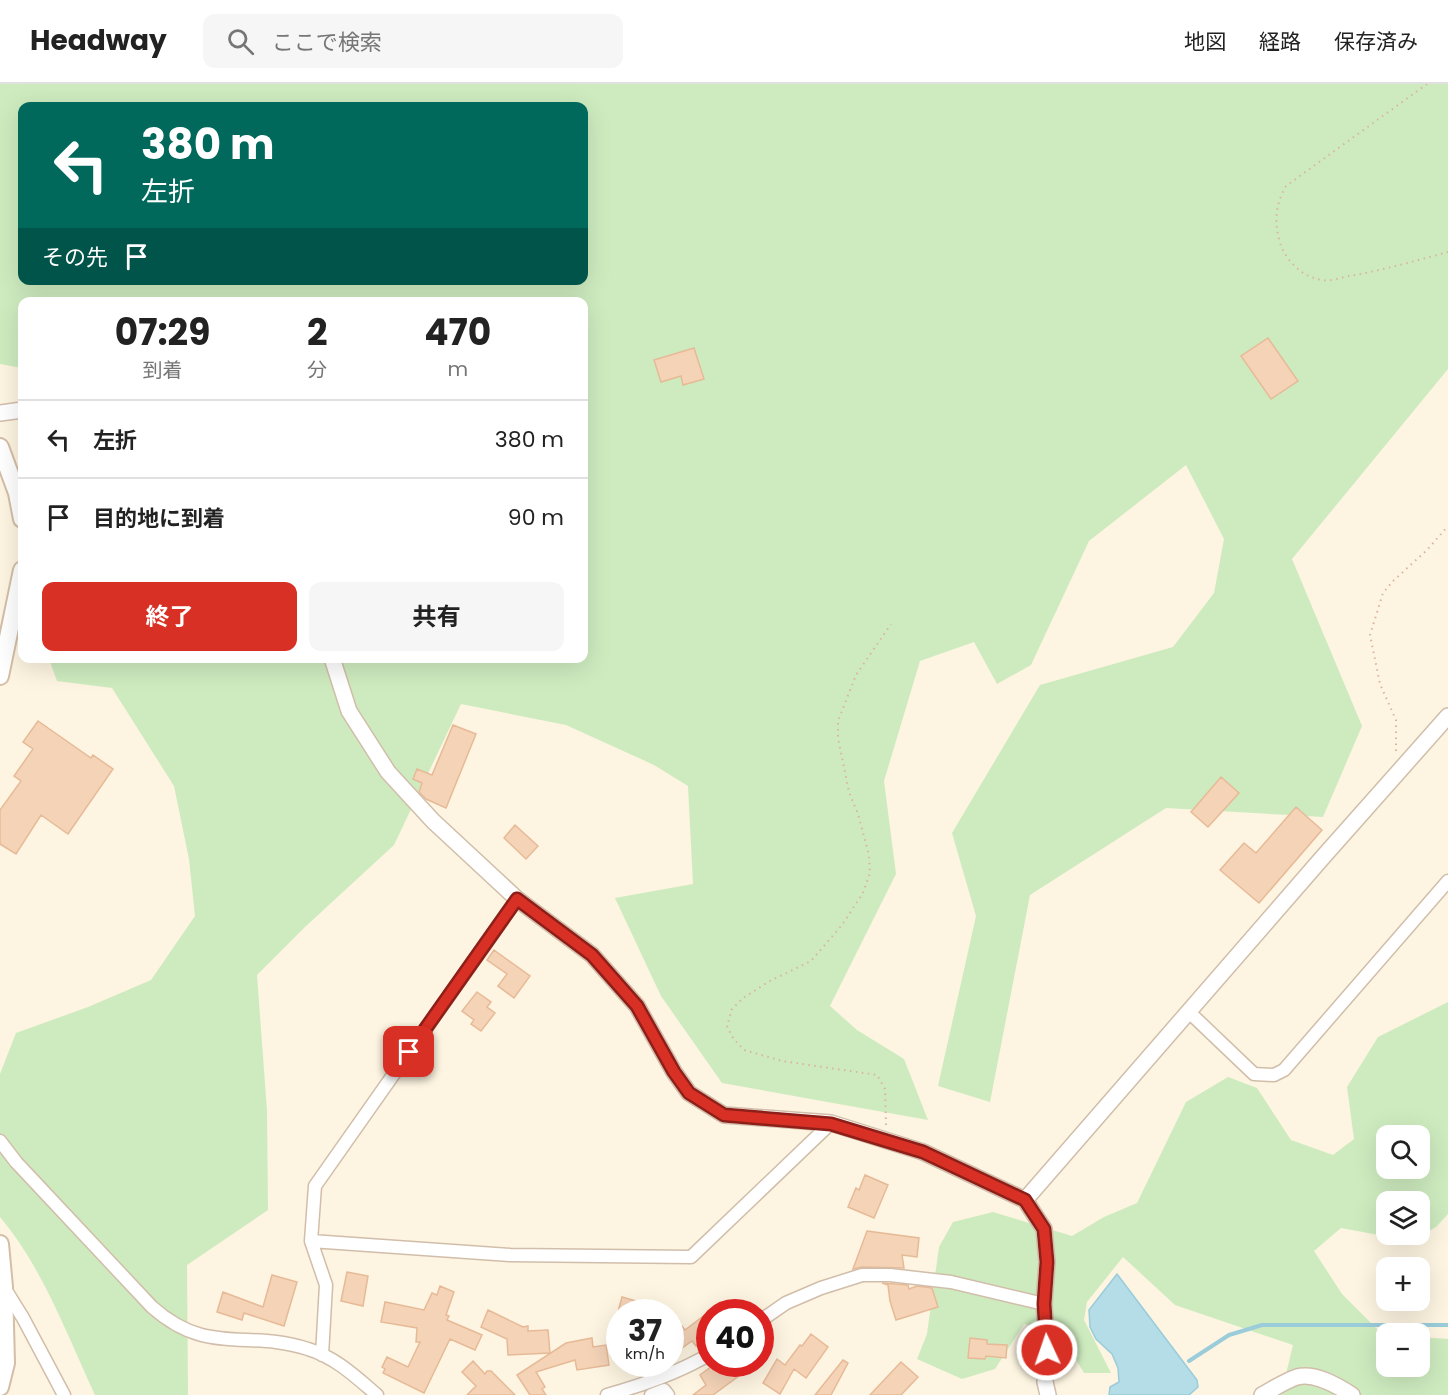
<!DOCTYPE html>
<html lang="ja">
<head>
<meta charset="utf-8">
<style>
  body { margin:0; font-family:Poppins,"Noto Sans JP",sans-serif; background:#f6f6f6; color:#222; height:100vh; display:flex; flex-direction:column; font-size:22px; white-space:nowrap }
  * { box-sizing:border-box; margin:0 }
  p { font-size:20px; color:#767676 }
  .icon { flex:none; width:33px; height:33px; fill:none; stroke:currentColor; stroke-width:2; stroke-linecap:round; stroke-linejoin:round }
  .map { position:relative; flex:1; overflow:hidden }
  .sheet { position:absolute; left:18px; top:213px; width:570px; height:366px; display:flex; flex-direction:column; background:#fff; border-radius:12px; box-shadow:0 6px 24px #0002 }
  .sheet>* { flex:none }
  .top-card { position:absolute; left:18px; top:18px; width:570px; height:183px; border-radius:12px; box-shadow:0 6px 24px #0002; background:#00695c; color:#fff; overflow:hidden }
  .controls { position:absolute; left:1376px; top:1041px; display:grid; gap:12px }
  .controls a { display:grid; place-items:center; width:54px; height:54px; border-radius:12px; background:#fff; box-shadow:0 6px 24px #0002; font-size:30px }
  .speed { position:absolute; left:606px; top:1215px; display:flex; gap:12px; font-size:30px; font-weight:700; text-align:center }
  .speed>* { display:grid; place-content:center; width:78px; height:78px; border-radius:50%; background:#fff; box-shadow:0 6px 24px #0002; line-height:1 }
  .speed small { font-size:15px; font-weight:400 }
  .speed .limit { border:9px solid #d22; background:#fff; color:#111 }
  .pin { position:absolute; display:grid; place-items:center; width:51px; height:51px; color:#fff; margin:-26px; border-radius:12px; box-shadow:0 3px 9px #0006 }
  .me { position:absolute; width:66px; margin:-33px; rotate:357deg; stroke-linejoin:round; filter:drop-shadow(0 0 4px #0008) }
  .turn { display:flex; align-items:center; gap:21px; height:126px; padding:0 24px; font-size:27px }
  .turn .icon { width:78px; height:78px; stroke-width:2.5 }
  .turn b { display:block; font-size:42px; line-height:51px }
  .then { display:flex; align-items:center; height:57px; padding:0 24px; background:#0003; gap:12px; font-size:22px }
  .eta { display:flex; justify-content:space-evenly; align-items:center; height:102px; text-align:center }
  .eta b { font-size:36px; font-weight:700; line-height:42px }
  .primary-button { display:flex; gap:12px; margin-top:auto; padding:12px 24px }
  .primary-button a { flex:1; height:69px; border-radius:12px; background:#d93025; color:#fff; font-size:24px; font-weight:700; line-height:69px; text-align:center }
  .primary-button a+a { background:#f6f6f6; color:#222 }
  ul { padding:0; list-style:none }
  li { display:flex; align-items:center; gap:18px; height:78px; padding:0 24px; border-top:2px solid #e0e0e0 }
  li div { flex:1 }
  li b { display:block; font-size:22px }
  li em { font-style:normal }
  header { display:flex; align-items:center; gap:36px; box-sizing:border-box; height:84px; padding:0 30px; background:#fff; border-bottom:2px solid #e0e0e0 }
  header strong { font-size:28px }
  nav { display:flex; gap:33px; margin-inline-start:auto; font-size:21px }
  .search { width:420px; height:54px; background:#f6f6f6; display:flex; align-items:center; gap:15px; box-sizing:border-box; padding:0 21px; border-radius:12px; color:#767676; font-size:22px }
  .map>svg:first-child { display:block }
</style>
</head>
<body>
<header>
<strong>Headway</strong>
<div class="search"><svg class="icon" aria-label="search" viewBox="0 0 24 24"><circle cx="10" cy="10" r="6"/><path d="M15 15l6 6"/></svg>ここで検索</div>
<nav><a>地図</a><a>経路</a><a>保存済み</a></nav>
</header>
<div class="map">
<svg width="1448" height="1311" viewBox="0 0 1448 1311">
  <rect width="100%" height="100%" fill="#fdf4e1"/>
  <!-- green -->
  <path fill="#ceebbf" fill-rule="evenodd" d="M0,0h1448v285l-156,190 70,167 -39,91 -157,-9 -136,87 -40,207 -52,-16 38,-170 -24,-83 88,-148 133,-38 41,-54 10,-54 -38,-74 -97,76 -58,124 -34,19 -23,-42 -54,19 -36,120 12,93 -66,132 27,24 47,29 24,61 -206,-37 -61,-87 -46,-98 78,-14 -5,-98 -34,-21 -88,-40 -105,-21 -67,141 -89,82 -48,48 10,136 1,99 -81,55 1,130h-93c-28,-60 -52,-127 -95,-178v-143l16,-41 72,-26 63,-27 44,-64 -6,-57 -15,-73 -62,-98 -55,-7 -8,-22 535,-1v-356h-562v66l-22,-4zM22,22h562v174h-562z
    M1448,918v212l-12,13 -25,14 -70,-13 -27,23 28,43 44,44v28h33v-29l29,2v56h-167l12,-50 -118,-40 -52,-48 -36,45 -3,18 27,53h-27l-24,-40 -36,-9 -29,45 -33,10 -45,-20 10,-25 12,-87 14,-25 40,-10 79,24 32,-19 33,-14 49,-101 42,-25 29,11 34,52 42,15 21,-16 -7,-52 31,-50zM1386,1052h33v32h-33zM1386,1118h33v32h-33z"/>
  <!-- water -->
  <path fill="#b5dde7" stroke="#9accda" stroke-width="1.5" d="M1117,1190l80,106 1,7 -9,8h-80l1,-8 9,-5 -1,-14 -6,-14 -16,-15 -6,-12 -1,-17z"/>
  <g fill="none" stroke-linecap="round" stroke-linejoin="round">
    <!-- stream -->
    <path stroke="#9accda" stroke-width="4" d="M1189,1277l40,-26 33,-10h186"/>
  </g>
  <!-- building -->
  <path fill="#f4d3b7" stroke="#e7ba97" stroke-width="1.5" d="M1268,254l30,43 -27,18 -30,-43z
    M694,264l10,31 -21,6 -2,-9 -20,6 -7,-22z
    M38,637l53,37 2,-3 20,14 -45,65 -27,-19 -25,39 -16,-10v-34l21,-29 -7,-5 19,-27 -10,-7z
    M453,641l23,9 -30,74 -20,-9 -7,-7 3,-9 -9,-4 4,-10 15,6z
    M1221,693l18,16 -31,34 -17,-15z
    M1296,723l26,23 -63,73 -39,-33 24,-27 12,10z
    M515,741l23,21 -12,13 -22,-21z
    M494,866l36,26 -16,22 -16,-12 9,-12 -20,-14z
    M477,908l14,10 -4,5 8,6 -14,18 -10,-7 3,-4 -12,-9z
    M865,1091l23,10 -14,33 -26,-11 8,-19 3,2z
    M867,1147l52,7 -2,19 -15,-2 2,13 -42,-1 -9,2z
    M347,1188l21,4 -5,30 -22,-5z
    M272,1191l25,7 -13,44 -40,-13 -2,7 -25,-8 6,-20 40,15z
    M882,1199l26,2 1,4 8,-3 15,2 6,19 -42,13 -6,-19 -2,-16z
    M440,1202l14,6 -8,23 3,1 -2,4 35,15 -7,15 -25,-11 -26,54 -41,-20 2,-4 -3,-2 5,-10 21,10 12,-25h-4l1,-14 -36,-6 4,-20 39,8 8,-17 5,2z
    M622,1213l21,6v9h-25z
    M488,1226l35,17 5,-1v5l20,-1 2,23 -42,2 -1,-16 -26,-12z
    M710,1227v24l-14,11 -4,-5 -17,12 -5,-6v-12l12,-9 3,4z
    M811,1250l17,13 -22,31 -12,-9 -14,25 -17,-11 14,-24 8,6 15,-20 2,1z
    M592,1254l1,9 13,-2 3,20 -32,5 -2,-10 -39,12 9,15 -3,2 4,6h-16l-13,-20 49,-32z
    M970,1254l17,2v4l20,1 -1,13 -20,-2 -1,3 -17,-1z
    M843,1276l5,3 -17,32h-16z
    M473,1277l12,13 2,-3h4l24,24h-48l9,-9 -14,-14z
    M901,1278l17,15 -17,18h-31z
    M715,1280h26l6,6 -34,25h-20l13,-10 -6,-10z"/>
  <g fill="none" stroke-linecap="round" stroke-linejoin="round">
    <!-- minor casing -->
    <g stroke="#d1beaa" stroke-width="15">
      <path id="minor" d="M1189,928l65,62 20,1 10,-5 164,-189
        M0,1057l16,21 136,145c56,50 97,22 156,42 27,8 48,28 69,46
        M311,1157l199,14 181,2 140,-134
        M5,1205l18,29 41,77
        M760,1237l26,-18 35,-15 41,-13h28l61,7 93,22
        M322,1271l4,-70 -15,-44 4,-55 202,-287
        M607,1311c36,-10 71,-22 103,-41
        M651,1311l13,-5 4,5"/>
    </g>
    <!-- tertiary casing -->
    <g stroke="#d1beaa" stroke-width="18">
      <path id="tertiary" d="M0,329l22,-3
        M332,574l17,53 39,61 45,49 84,78 75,56 45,51 37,66 15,21 35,22 107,8 92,29 102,48 19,29 3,33 -3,42 3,46 -2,32 3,13
        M1025,1116l298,-343 125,-141
        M1262,1311c11,-6 23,-14 35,-18 18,-5 41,9 55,18"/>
    </g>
    <!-- secondary casing -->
    <g stroke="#d4bea7" stroke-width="20">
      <path id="secondary" d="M0,363l17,46 5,26
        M0,592l22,-106
        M0,1160l4,43 2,76 -6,24"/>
    </g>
    <!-- path -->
    <path stroke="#d9b69b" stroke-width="2" stroke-dasharray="1.5 4.5" stroke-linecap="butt" d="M1427,0l-141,102c-11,20 -12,35 -6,57 6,18 23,35 43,37 7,2 19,-3 27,-4 33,-6 65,-15 98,-24
      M1396,667v-31l-16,-36 -10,-49 13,-42 10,-12 34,-31 21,-24
      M886,1041l-1,-36 -8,-14 -95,-14 -38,-11 -11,-12 -6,-12 5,-17 11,-11 25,-16 43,-21 31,-36 21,-32 7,-20 -1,-18 -11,-41 -9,-22 -11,-54v-17l18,-46 35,-51"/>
    <!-- minor -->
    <use href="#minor" stroke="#fff" stroke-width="12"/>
    <!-- tertiary -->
    <use href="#tertiary" stroke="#fff" stroke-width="15"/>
    <!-- secondary -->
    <use href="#secondary" stroke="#fff" stroke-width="16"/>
  </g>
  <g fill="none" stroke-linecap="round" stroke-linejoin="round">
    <!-- route casing -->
    <g stroke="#8d1f18" stroke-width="15">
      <path id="route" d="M409,968l108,-153 75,56 45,51 37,66 15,21 35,22 107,9 92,28 102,48 19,29 3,33 -3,42 3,46"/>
    </g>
    <!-- route -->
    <use href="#route" stroke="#d93025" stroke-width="10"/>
  </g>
</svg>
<div class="controls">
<a><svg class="icon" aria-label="search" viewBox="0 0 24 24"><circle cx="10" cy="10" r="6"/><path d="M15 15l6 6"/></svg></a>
<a><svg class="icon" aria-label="layers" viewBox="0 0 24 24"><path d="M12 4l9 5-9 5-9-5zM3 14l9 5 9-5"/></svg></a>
<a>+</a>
<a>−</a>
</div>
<div class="speed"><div>37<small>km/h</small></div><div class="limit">40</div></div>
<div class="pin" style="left:409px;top:968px;background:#d93025"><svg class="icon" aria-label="arrive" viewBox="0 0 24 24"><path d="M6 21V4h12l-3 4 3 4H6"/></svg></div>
<svg class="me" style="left:1047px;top:1266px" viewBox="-20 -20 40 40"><circle r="17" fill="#d93025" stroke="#fff" stroke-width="3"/><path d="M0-11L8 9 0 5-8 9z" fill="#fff"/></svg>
<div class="top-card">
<div class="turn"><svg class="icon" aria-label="left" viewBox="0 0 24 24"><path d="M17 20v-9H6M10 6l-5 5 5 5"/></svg><div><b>380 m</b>左折</div></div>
<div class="then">その先<svg class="icon" aria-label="arrive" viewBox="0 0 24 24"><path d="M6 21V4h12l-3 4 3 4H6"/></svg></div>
</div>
<section class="sheet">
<div class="eta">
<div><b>07:29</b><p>到着</p></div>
<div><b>2</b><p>分</p></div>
<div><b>470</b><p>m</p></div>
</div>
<ul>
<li><svg class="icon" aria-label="left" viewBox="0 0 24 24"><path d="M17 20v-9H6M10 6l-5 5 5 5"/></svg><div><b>左折</b></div><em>380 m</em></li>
<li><svg class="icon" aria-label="arrive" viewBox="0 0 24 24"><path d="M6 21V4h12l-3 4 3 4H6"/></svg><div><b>目的地に到着</b></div><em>90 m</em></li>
</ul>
<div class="primary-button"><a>終了</a><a>共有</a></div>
</section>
</div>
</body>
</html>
